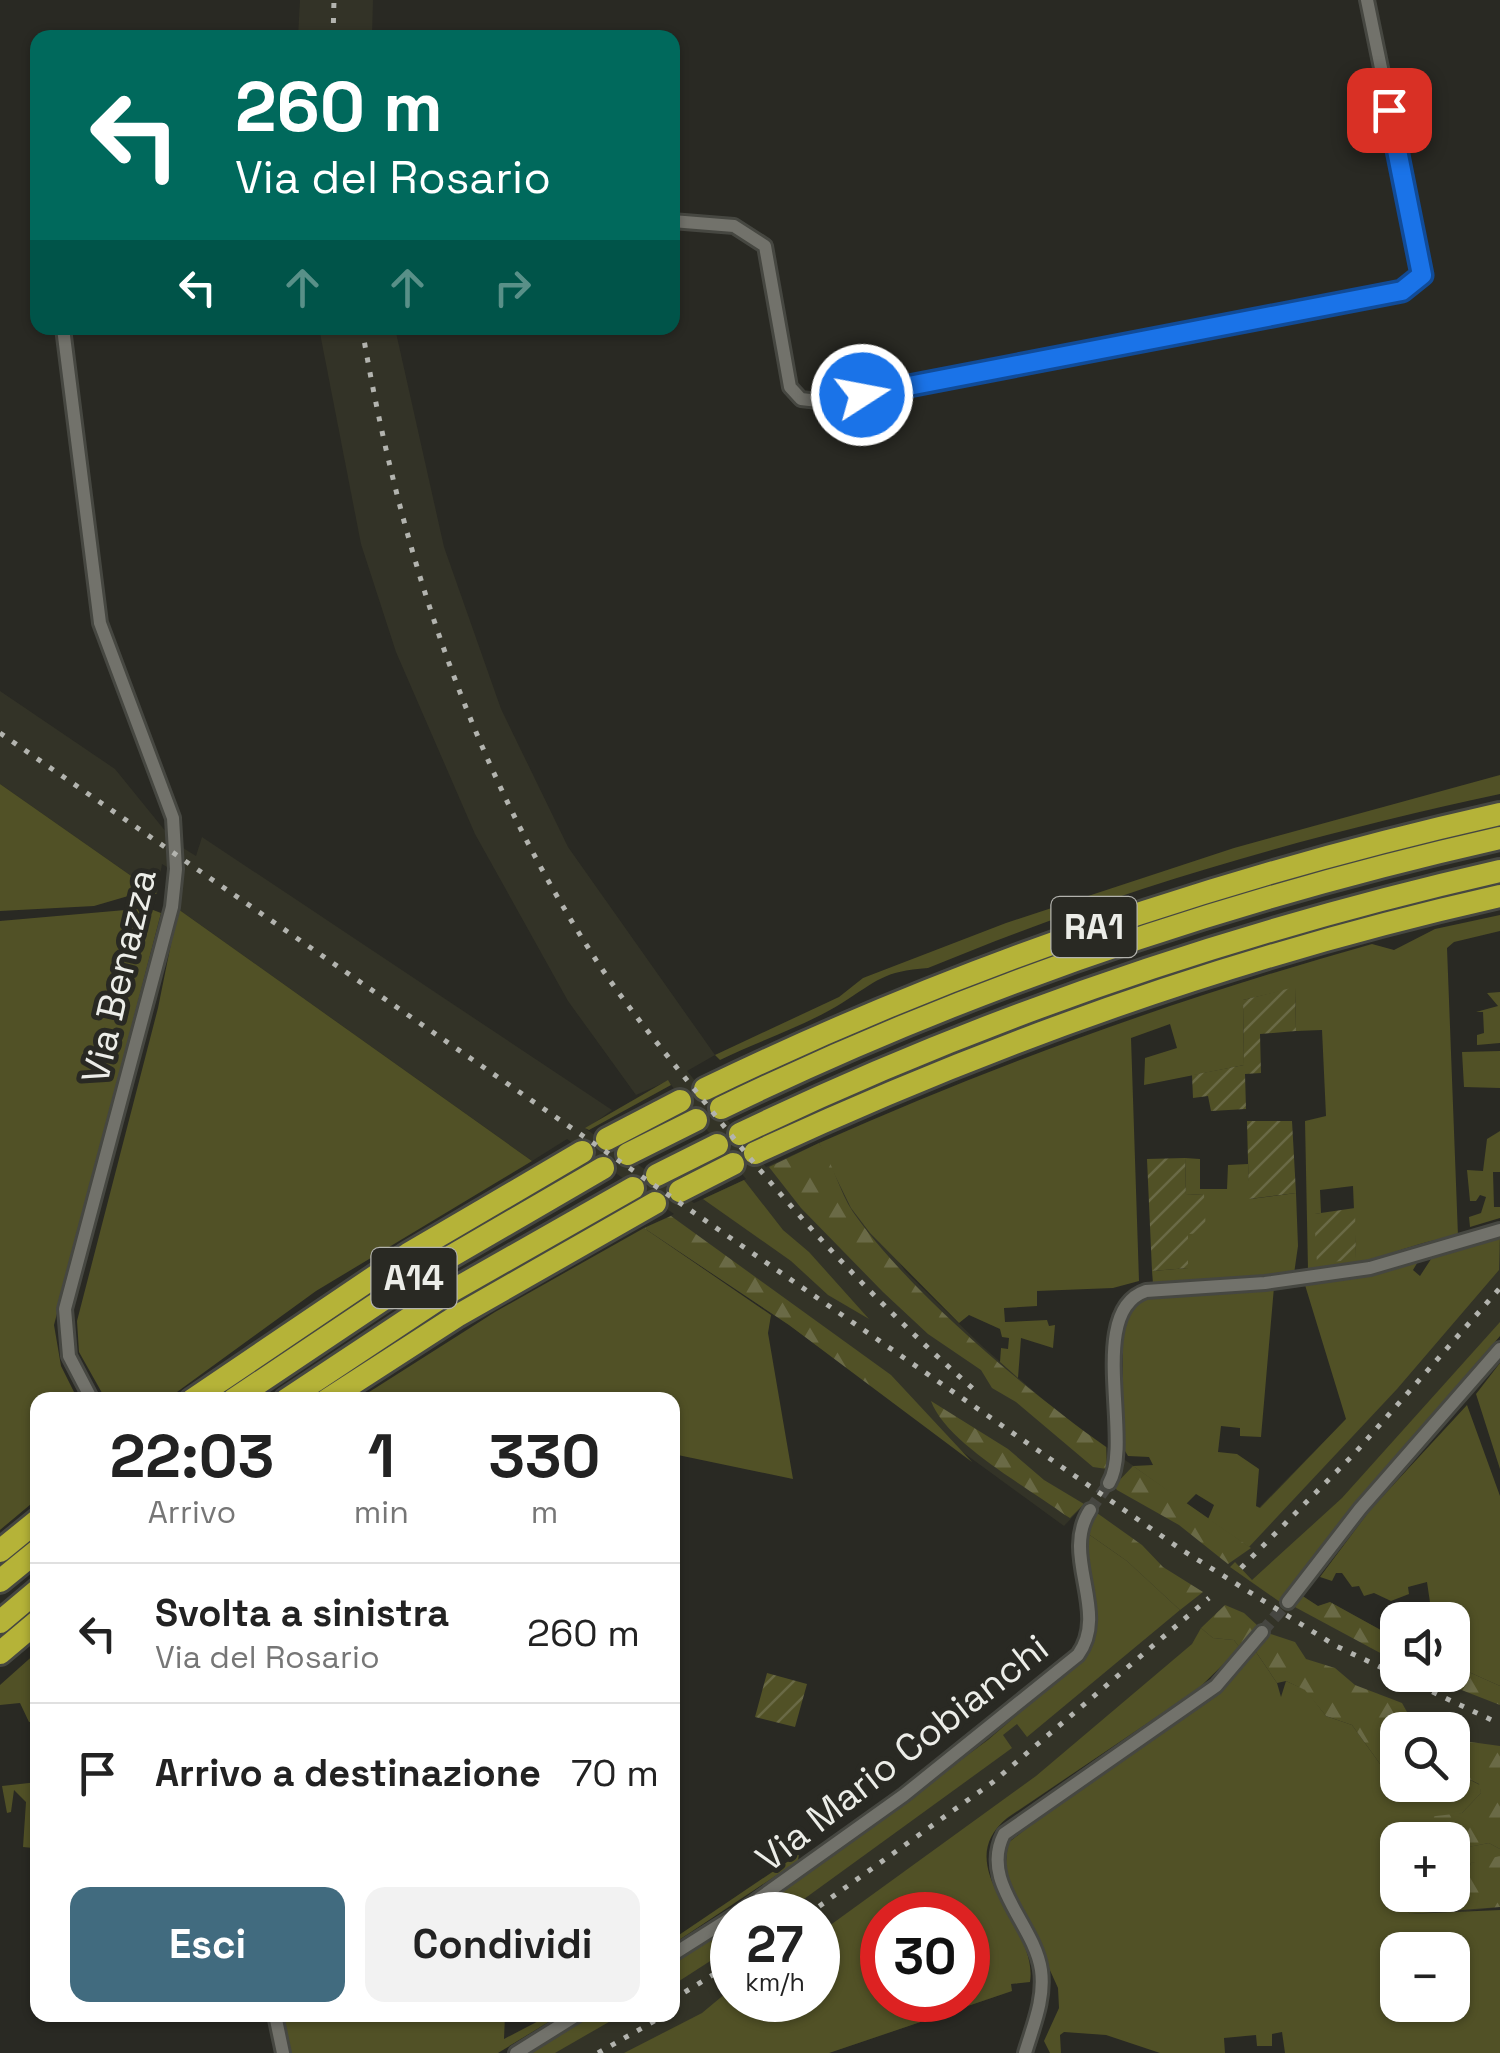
<!DOCTYPE html>
<html lang="it">
<head>
<meta charset="utf-8">
<style>
  body { margin:0; font-family:"Space Grotesk",sans-serif; background:#f2f2f2; color:#222; height:100vh; display:flex; flex-direction:column; font-size:38px; white-space:nowrap }
  * { box-sizing:border-box; margin:0 }
  p { font-size:32px; color:#767676 }
  .icon { flex:none; width:55px; height:55px; fill:none; stroke:currentColor; stroke-width:2; stroke-linecap:round; stroke-linejoin:round }
  .map { position:relative; flex:1; overflow:hidden }
  .drawer { position:absolute; left:30px; top:1392px; width:650px; height:630px; display:flex; flex-direction:column; background:#fff; border-radius:20px; box-shadow:0 2px 8px #0004 }
  .drawer>* { flex:none }
  .banner { position:absolute; left:30px; top:30px; width:650px; height:305px; border-radius:20px; box-shadow:0 2px 8px #0004; background:#00695c; color:#fff; overflow:hidden }
  .buttons { position:absolute; left:1380px; top:1602px; display:grid; gap:20px }
  .buttons a { display:grid; place-items:center; width:90px; height:90px; border-radius:20px; background:#fff; box-shadow:0 2px 8px #0004; font-size:50px }
  .speed { position:absolute; left:710px; top:1892px; display:flex; gap:20px; font-size:50px; font-weight:700; text-align:center }
  .speed>* { display:grid; place-content:center; width:130px; height:130px; border-radius:50%; background:#fff; box-shadow:0 2px 8px #0004; line-height:1 }
  .speed small { font-size:25px; font-weight:400 }
  .speed .limit { border:15px solid #d22; background:#fff; color:#111 }
  .pin { position:absolute; display:grid; place-items:center; width:85px; height:85px; color:#fff; margin:-42px; border-radius:20px; box-shadow:0 5px 15px #0006 }
  .me { position:absolute; width:110px; margin:-55px; rotate:79deg; stroke-linejoin:round; filter:drop-shadow(0 0 8px #0008) }
  .turn { display:flex; align-items:center; gap:35px; height:210px; padding:0 40px; font-size:45px }
  .turn .icon { width:130px; height:130px; stroke-width:2.5 }
  .turn b { display:block; font-size:70px; line-height:85px }
  .lanes { display:flex; align-items:center; height:95px; padding:0 40px; background:#0003; justify-content:center; gap:50px; direction:ltr }
  .lanes .off { opacity:.35 }
  .eta { display:flex; justify-content:space-evenly; align-items:center; height:170px; text-align:center }
  .eta b { font-size:60px; font-weight:700; line-height:70px }
  .primary-button { display:flex; gap:20px; margin-top:auto; padding:20px 40px }
  .primary-button a { flex:1; height:115px; border-radius:20px; background:#416b7f; color:#fff; font-size:40px; font-weight:700; line-height:115px; text-align:center }
  .primary-button a+a { background:#f2f2f2; color:#222 }
  ul { padding:0; list-style:none }
  li { display:flex; align-items:center; gap:30px; height:140px; padding:0 40px; border-top:2px solid #e0e0e0 }
  li div { flex:1 }
  li b { display:block; font-size:38px }
  li em { font-style:normal }
  .map>svg:first-child { display:block }
</style>
</head>
<body>
<div class="map">
<svg width="1500" height="2053" viewBox="0 0 1500 2053">
  <defs>
    <pattern id="forest-firs" width="22" height="20" patternUnits="userSpaceOnUse" patternTransform="scale(2.5)"><rect width="22" height="20" fill="#515126"/><path d="M5 1l3.5 6h-7zM16 11l3.5 6h-7z" fill="#6a6a46"/></pattern>
    <pattern id="garden-furrows" width="10" height="10" patternUnits="userSpaceOnUse" patternTransform="scale(2.5)"><rect width="10" height="10" fill="#515126"/><path d="M-1 1l2-2M0 10L10 0M9 11l2-2" fill="none" stroke="#6a6a46"/></pattern>
  </defs>
  <rect width="100%" height="100%" fill="#292923"/>
  <!-- built -->
  <path fill="#333327" fill-rule="evenodd" d="M300,0h73l-1,37h-74z
    M319,328h76l49,219 57,162 67,138 147,208 -28,16 79,96 53,-24 86,128 77,75 79,69 171,120 114,-116 154,-173v90l-140,161 -77,100 9,9 9,-11 17,11 12,-4 67,37 1,36h54l1,-10 47,21v221l-300,38 284,-158 -31,-16 -1,-41h-54l-142,-78 9,-16 -7,-9 -60,62 -199,135 -14,19 -6,19 33,129 -183,62h-299l61,-38h81l1,-52 59,-37v74h86v-85h-68l125,-89 149,-116 156,-100 -91,-82 8,-15 -13,-8 -20,21 -275,-201 -145,-97 30,-14 -107,-75 -35,22 -354,-252 4,-33 -20,-12 -5,30 -157,-110v-93l115,78 60,74 21,13 6,-19 410,273 -26,19 108,74 52,-24 -78,-98 -32,14 -68,-94 -93,-167 -79,-182 -35,-108zM1398,1840h54v55h-54zM882,1915h86v85h-86z"/>
  <!-- grass -->
  <path fill="#515126" fill-rule="evenodd" d="M1500,775v19c-196,42 -387,97 -572,174 -45,3 -51,13 -86,35 -37,23 -83,38 -122,57l-5,-5 124,-58 24,-19 143,-55 228,-75z
    M0,784l157,110h-22l-41,12 -94,5z
    M148,908l13,5 -107,412 7,41 17,34h-40l-1,99 -37,31v-609z
    M178,909l354,252 -216,130 -150,109h-60l-27,-48 -2,-31 81,-313z
    M1500,915v16l-46,11 -7,6 11,288c-52,6 -96,35 -150,34l-3,-149 21,-5 -4,-86 -26,1 -1,-43 -52,12 1,65 -100,20 1,-27 32,-10 -7,-24 -39,14 8,243 -26,7 -76,3v15l-33,2 1,14 42,-2 2,6 6,-1 -2,23 -32,-10 -3,40 -18,-16 1,-14 7,1 1,-11 -7,-1 -2,-8 -31,-14 -10,8 -89,-90 -19,-25 -32,-65c180,-80 363,-146 553,-199l22,6 41,-21zM1353,1186l3,73 -41,-45 6,-1 -1,-23z
    M1500,992v51l-23,2v-10l7,-2 -1,-21h-7l22,-6 -11,-13z
    M1500,1051v37l-36,-1 -2,-35z
    M668,1080l3,5 -82,45 -4,-2z
    M1500,1131v41h-7l1,35h6v11l-30,9 -1,-10 12,-4 5,-16 -6,-2 -4,6h-6l-3,-31 16,1 4,-32z
    M1185,1158l15,1v30h27l1,-24 20,-1 2,35 46,-6 2,53 -4,28 -141,10 -1,-13 36,-3v-34l16,-40 -18,1z
    M744,1180l39,50 26,22 60,67 -41,-24 -37,-34 -88,-62z
    M644,1228l127,87 -3,18 25,146 -120,-25 -1,-54h-306v-6l129,-82z
    M1500,1236l-1,34 -102,119 -148,158 -41,-28 6,-14 -18,-11 -10,10 -53,-38 20,-1 -4,-8 -21,-1 -6,-10 1,-110 9,-30 16,-9 126,-10 -13,150 -21,-1v-8l-19,-2 -3,26 19,2 22,15 -3,37 4,2 86,-89 -41,-134 114,-25 -6,10 7,6 13,-20z
    M1500,1322v14l-140,161 -76,100 12,10 -16,-5 -50,-35 5,-5 17,18 90,-82z
    M1500,1363v106l-24,-75z
    M1467,1405l33,91v190l-47,-21 -1,-45h-8l-1,-8 -11,4 -5,-34 -19,5 1,7 -18,7 -17,-8 -10,3 -5,-10 -7,1 -10,-14h-6l-4,8 -12,-4 50,-67z
    M1087,1533l40,28 53,49 -153,127 -10,-13 -14,11 9,13 -230,167h-32l238,-175 98,-85 10,-32 -11,-70z
    M1201,1628l12,10 21,2 6,8 -42,41 -191,129c-60,50 32,107 23,164l-19,2 1,7 -183,62h-205l78,-40 30,-25v12h86v-66l218,-158 156,-132zM882,1915h86v85h-86z
    M37,1652l-1,69 -7,1 -9,-19 -20,2v-20z
    M1256,1652l21,31 4,14 5,-16 20,9 20,26 26,9 31,43 14,2 1,15h54l1,-14 27,14 1,8 -19,20 -43,14 -6,13h-15l3,55 -5,6 14,13 90,-4v143h-215l-3,-21 -10,2v12h-15l-1,-11 -32,3 1,15h-65l-54,-18 -42,-3 -4,3 1,18h-11l-6,-12 15,-33 -1,-20 -53,-117 3,-28 58,-46 145,-97zM1398,1950h54v55h-54z
    M38,1782l-5,66 -10,-1 3,-45 -12,-12 -3,22 -4,1 -5,-27z
    M1489,1843l11,6v10l-29,4 -5,14 -13,1 -1,-28z
    M799,1854l-1,7 -125,83v-5z
    M732,1926v21l-59,38v-22z
    M281,2015h224l-1,24 46,-24h10l-62,38h-210z
    M591,2015h30l-66,38h-25z"/>
  <!-- forest -->
  <path fill="url(#forest-firs)" d="M819,1143c15,22 20,48 34,69 57,81 172,177 253,235l1,22 -14,-2 -77,-65 -24,-14 -11,-18 -53,-36 -45,-42 -82,-84 -32,-41z
    M671,1216l220,159 81,87 -183,-137 -145,-97z
    M931,1401l77,48 36,31 40,24 -14,14 -5,-3c-37,-28 -118,-71 -134,-114z
    M1133,1466l118,82 -23,16 -49,-39 -62,-35 -3,-4z
    M1097,1513l45,32 21,22 40,25 -23,18 -53,-49 -40,-28z
    M1301,1595l17,11 12,-4 67,37v23l-104,-56z
    M1225,1605l19,8 14,13 -18,22 -6,-8 -21,-2 -12,-10z
    M1268,1633l27,9 11,17 29,9 20,17 47,18 5,9c19,5 44,8 49,28l44,6v103l-11,-6 -36,7 -1,-10h-39l6,-22 43,-5 19,-20 -2,-9 -26,-13 -1,-41h-54l-1,40 -14,-2 -31,-43 -26,-9 -21,-26 -19,-9 -9,2 -21,-31z
    M1453,1665l47,21v19l-77,-30h29z
    M1500,1856v51l-90,7 -14,-13 5,-6h51l1,-17 13,-1 5,-14z"/>
  <!-- garden -->
  <path fill="url(#garden-furrows)" d="M1295,987l1,44 -36,3 1,39 -16,1 1,35 -35,2 -3,-15 -15,2 -1,-23 52,-10 -1,-65z
    M1247,1121h45l4,72 -47,6z
    M1185,1158l1,37 18,-1 2,39 -18,1v34l-36,3 -5,-112z
    M1355,1208l1,51 -39,5 -3,-50z
    M767,1673l40,11 -12,43 -40,-10z"/>
  <g fill="none" stroke-linecap="round" stroke-linejoin="round">
    <!-- minor-tunnel -->
    <path stroke="#464641" stroke-width="12" stroke-dasharray="12 6" stroke-linecap="butt" d="M1090,1510l19,-27
      M1262,1632l26,-30"/>
    <!-- minor casing -->
    <g stroke="#464741" stroke-width="18">
      <path id="minor" d="M672,221l62,5 31,20 25,141 11,12 26,3 575,-111 20,-16 -2,-18 -53,-257
        M63,328l37,295 73,195 3,51 -4,38 -107,402 4,47 23,44
        M1109,1483c25,-41 -24,-172 37,-192l119,-8 105,-15 130,-38
        M1288,1602l72,-93 140,-160
        M736,1915l168,-120 174,-140c32,-44 -18,-99 12,-145
        M672,1955l60,-38
        M275,2015l8,38
        M516,2053l61,-38
        M1025,2053c8,-27 20,-54 16,-83 -7,-47 -62,-88 -37,-136l212,-148 46,-54"/>
    </g>
    <!-- motorway casing -->
    <g stroke="#464741" stroke-width="28">
      <path id="motorway" d="M705,1089c254,-123 520,-213 795,-275
        M721,1108c249,-121 509,-209 779,-270
        M740,1134c243,-117 497,-203 760,-263
        M607,1139l73,-38
        M755,1153c240,-112 487,-199 745,-257
        M628,1154l68,-34
        M657,1175l60,-30
        M680,1191l53,-27
        M192,1400l216,-146 174,-102
        M233,1400l191,-128 179,-104
        M286,1400l157,-104 190,-108
        M327,1400l130,-84 198,-113
        M0,1551l38,-31
        M0,1581l38,-31
        M0,1622l38,-32
        M0,1653l38,-32"/>
    </g>
    <!-- minor -->
    <use href="#minor" stroke="#72726b" stroke-width="12"/>
    <!-- motorway -->
    <use href="#motorway" stroke="#b5b338" stroke-width="22"/>
    <!-- rail -->
    <path stroke="#b3b4af" stroke-width="5" stroke-dasharray="5 10" stroke-linecap="butt" d="M333,38l1,-38
      M362,328c38,226 111,445 238,638 35,52 76,100 115,149 81,102 166,193 264,279
      M0,733l1182,817 154,96 164,78
      M1241,1568l114,-115 145,-165
      M807,1915l186,-133 216,-184
      M672,2000l60,-37
      M598,2053l67,-38"/>
  </g>
  <g fill="none" stroke-linecap="round" stroke-linejoin="round">
    <!-- route casing -->
    <g stroke="#114b97" stroke-width="25">
      <path id="route" d="M862,395l540,-104 20,-16 -33,-165"/>
    </g>
    <!-- route -->
    <use href="#route" stroke="#1a73e8" stroke-width="18"/>
  </g>
  <g text-anchor="middle" stroke-width="10" stroke-linejoin="round" paint-order="stroke">
    <!-- shield labels -->
    <g fill="#292923" stroke="#b2b2ad" stroke-width="2.5">
      <rect x="1051.5" y="897" width="85" height="60" rx="8"/>
      <rect x="371.5" y="1248" width="85" height="60" rx="8"/>
    </g>
    <g font-size="35" font-weight="bold" fill="#ecede8">
      <text x="1094" y="939">RA1</text>
      <text x="414" y="1290">A14</text>
    </g>
    <!-- street labels -->
    <g font-size="38" fill="#ecede8" stroke="#292923">
      <text transform="translate(119 976) rotate(-77)" y="13">Via Benazza</text>
      <text transform="translate(902 1753) rotate(-38)" y="13">Via Mario Cobianchi</text>
    </g>
  </g>
</svg>
<div class="buttons">
<a><svg class="icon" aria-label="sound" viewBox="0 0 24 24"><path d="M4 9h4l5-4v14l-5-4H4zM17 9q2 3 0 6"/></svg></a>
<a><svg class="icon" aria-label="search" viewBox="0 0 24 24"><circle cx="10" cy="10" r="6"/><path d="M15 15l6 6"/></svg></a>
<a>+</a>
<a>−</a>
</div>
<div class="speed"><div>27<small>km/h</small></div><div class="limit">30</div></div>
<div class="pin" style="left:1389px;top:110px;background:#d93025"><svg class="icon" aria-label="arrive" viewBox="0 0 24 24"><path d="M6 21V4h12l-3 4 3 4H6"/></svg></div>
<svg class="me" style="left:862px;top:395px" viewBox="-20 -20 40 40"><circle r="17" fill="#1a73e8" stroke="#fff" stroke-width="3"/><path d="M0-11L8 9 0 5-8 9z" fill="#fff"/></svg>
<div class="banner">
<div class="turn"><svg class="icon" aria-label="left" viewBox="0 0 24 24"><path d="M17 20v-9H6M10 6l-5 5 5 5"/></svg><div><b>260 m</b>Via del Rosario</div></div>
<div class="lanes"><svg class="icon" aria-label="left" viewBox="0 0 24 24"><path d="M17 20v-9H6M10 6l-5 5 5 5"/></svg><svg class="icon off" aria-label="ahead" viewBox="0 0 24 24"><path d="M12 20V5M6 11l6-6 6 6"/></svg><svg class="icon off" aria-label="ahead" viewBox="0 0 24 24"><path d="M12 20V5M6 11l6-6 6 6"/></svg><svg class="icon off" aria-label="right" viewBox="0 0 24 24"><path d="M7 20v-9h11M14 6l5 5-5 5"/></svg></div>
</div>
<section class="drawer">
<div class="eta">
<div><b>22:03</b><p>Arrivo</p></div>
<div><b>1</b><p>min</p></div>
<div><b>330</b><p>m</p></div>
</div>
<ul>
<li><svg class="icon" aria-label="left" viewBox="0 0 24 24"><path d="M17 20v-9H6M10 6l-5 5 5 5"/></svg><div><b>Svolta a sinistra</b><p>Via del Rosario</p></div><em>260 m</em></li>
<li><svg class="icon" aria-label="arrive" viewBox="0 0 24 24"><path d="M6 21V4h12l-3 4 3 4H6"/></svg><div><b>Arrivo a destinazione</b></div><em>70 m</em></li>
</ul>
<div class="primary-button"><a>Esci</a><a>Condividi</a></div>
</section>
</div>
</body>
</html>
